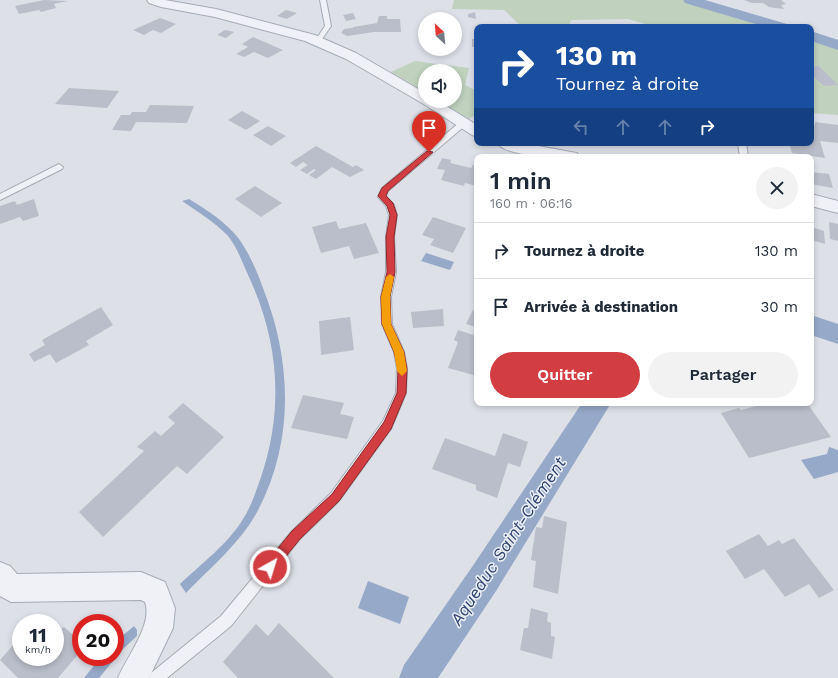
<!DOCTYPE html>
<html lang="fr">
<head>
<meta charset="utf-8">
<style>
  body { margin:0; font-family:"Work Sans",sans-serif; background:#f2f2f3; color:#1f2937; height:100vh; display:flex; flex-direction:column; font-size:15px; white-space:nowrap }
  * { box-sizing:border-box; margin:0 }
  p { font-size:13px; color:#747a83 }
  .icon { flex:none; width:22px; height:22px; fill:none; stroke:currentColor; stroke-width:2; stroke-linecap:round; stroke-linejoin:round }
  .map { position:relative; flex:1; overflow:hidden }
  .drawer { position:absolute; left:474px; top:154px; width:340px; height:252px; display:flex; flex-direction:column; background:#fff; border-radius:8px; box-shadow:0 2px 6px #0003 }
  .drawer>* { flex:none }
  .hud { position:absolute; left:474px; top:24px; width:340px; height:122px; border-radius:8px; box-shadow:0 2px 6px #0003; background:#1a4fa0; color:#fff; overflow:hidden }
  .needle { width:26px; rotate:334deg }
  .tools { position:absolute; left:418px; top:12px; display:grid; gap:8px }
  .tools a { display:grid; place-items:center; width:44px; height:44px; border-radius:50%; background:#fff; box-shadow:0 2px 6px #0003; font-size:20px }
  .speed { position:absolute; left:12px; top:614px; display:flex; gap:8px; font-size:20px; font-weight:700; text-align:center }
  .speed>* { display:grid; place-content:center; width:52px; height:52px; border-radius:50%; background:#fff; box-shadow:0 2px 6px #0003; line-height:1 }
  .speed small { font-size:10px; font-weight:400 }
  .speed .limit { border:6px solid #d22; background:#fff; color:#111 }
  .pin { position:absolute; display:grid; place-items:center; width:34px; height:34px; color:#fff; margin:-41px -17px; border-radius:50% 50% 50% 0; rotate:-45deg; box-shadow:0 0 4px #0007 }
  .pin .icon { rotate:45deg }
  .me { position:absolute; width:44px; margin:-22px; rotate:39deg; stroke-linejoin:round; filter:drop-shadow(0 0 3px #0008) }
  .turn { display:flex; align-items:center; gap:14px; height:84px; padding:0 16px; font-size:18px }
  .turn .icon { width:52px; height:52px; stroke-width:2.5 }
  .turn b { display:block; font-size:28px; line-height:34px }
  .lanes { display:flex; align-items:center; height:38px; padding:0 16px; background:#0003; justify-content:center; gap:20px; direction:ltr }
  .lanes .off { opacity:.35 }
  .round { display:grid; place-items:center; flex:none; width:42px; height:42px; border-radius:21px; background:#f2f2f3 }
  .head { display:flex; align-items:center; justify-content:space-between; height:68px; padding:0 16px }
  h1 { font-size:24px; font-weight:600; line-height:30px }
  .button { display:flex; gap:8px; margin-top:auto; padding:8px 16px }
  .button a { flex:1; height:46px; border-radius:24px; background:#d13d41; color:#fff; font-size:16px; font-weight:600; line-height:46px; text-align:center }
  .button a+a { background:#f2f2f3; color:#1f2937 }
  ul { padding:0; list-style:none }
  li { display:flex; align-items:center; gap:12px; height:56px; padding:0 16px; border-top:1px solid #e0e1e3 }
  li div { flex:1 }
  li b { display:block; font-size:15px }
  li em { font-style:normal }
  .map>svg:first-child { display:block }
</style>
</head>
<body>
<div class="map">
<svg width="838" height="678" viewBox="0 0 838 678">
  <rect width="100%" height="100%" fill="#dde0e7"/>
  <!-- green -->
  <path fill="#c0d1be" d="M454,0h241l97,27h-136l-28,-8 -57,1 -2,7h-47l-18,-17 -52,-1z
    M811,32l27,8v75l-27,-2z
    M415,61l54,7 -4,17 12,6v23l-8,5 -30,-18h16v-30h-30v21l-34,-20z"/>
  <!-- water -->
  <path fill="#96a9c9" d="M189,199c18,11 37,23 50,40 10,14 18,32 24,49 29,73 32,155 -7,226 -17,30 -46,54 -70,79l-6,-9c21,-20 48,-40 63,-65 8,-12 13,-28 18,-42 23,-68 18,-135 -12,-200 -6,-13 -12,-30 -21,-41 -13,-14 -30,-24 -46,-35z
    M426,253l28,9 -4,8 -29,-9z
    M829,447l9,3v22l-24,7 -13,-19 26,-6z
    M368,581l41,16 -9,27 -42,-16z
    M134,626l3,4v6l-14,13 -24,29h-15l17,-21h14v-15z"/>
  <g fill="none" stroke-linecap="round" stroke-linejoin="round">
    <!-- canal -->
    <path fill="#96a9c9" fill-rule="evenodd" d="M683,0h22l82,24 3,3h-24l-81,-24z
      M811,31l27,9v10l-27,-9z
      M811,315l27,9v20l-27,-9z
      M582,403h29l-115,188 -58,87h-39l5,-13 68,-98z"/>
  </g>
  <!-- building -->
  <path fill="#babeca" d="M44,0l24,1 -14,3 2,4 -15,4 -2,-2 -20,4 -4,-8z
    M744,0h37l5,4 -5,1 3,4 -9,-1 -6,-1 -6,-4h-11z
    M286,10l11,3 -10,6 -10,-3z
    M475,12l1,7 -8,-2v-3z
    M353,13l3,6 -10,2 -3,-6z
    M379,16h8v3h13l1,13h-27l-27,4 -6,-3 3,-4 9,-1v-1l24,-4z
    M160,18l16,6 -15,9 -8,-3 -9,5 -11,-5z
    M225,30l9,2 -8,6 -9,-3z
    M253,37l30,13 -15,8 -14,-6 -10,5 -8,-3 12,-7 -6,-3z
    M472,39h5v8h-5z
    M819,66l19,19 -14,1 -13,-12v-7z
    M69,88l50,3 -12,17 -52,-4z
    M150,105l44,1 -7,17 -51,-1 -5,9 -19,-1 9,-15h9l2,-3h14z
    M242,111l18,10 -14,9 -18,-10z
    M815,122l23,3v18l-18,-2 5,17 -33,-5 -3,-10h22v-19l4,1z
    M268,126l18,10 -15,10 -18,-11z
    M316,146l37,21 3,-2 8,5 -14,7 -18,-10 -16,12 -7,-4 7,-5 -2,-1 -7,5 -7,-4 8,-5 -5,-3 -7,5 -6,-4z
    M442,158l9,2 -1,3 21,5 2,-3h4v21l-12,-3 -1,3 -23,-6 4,-10 -8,-1z
    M811,172l18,2 4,14 -22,-4z
    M255,186l27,17 -21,14 -26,-18z
    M34,199l5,17 -16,5 -3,-4 -20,7v-18l15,-5 2,4z
    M433,217l33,11 -13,25 -23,-8 4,-6 -12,-4z
    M336,221l3,8 27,-6 13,30 -25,6 -5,-13 -28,7 -9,-26z
    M829,222l9,2v17l-8,-2z
    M811,227l13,4 1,13 -13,-4z
    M101,307l12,18 -27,16 3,4 -33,18 -6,-9 -16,8 -5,-8 16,-9 -3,-5z
    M443,309l1,17 -31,2 -2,-16z
    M473,310l4,1v65l-29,-8 10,-26 -4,-2 4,-10 15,5 3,-8 -10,-3z
    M350,317l4,33 -33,5 -2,-34z
    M303,395l41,8 -4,11 14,3 -7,22 -56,-11z
    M183,403l41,34 -37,37 -10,-8 -74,71 -24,-25 65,-61 -7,-4 18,-16 6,5 14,-13 -7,-6z
    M781,403h26l24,34 -82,21 -28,-45 18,-5 2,2 23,-6 3,2z
    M503,433l25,9 -8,25 -12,-4 -11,35 -21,-8v-5l-44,-16 13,-31 50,18z
    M544,516l23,6 -9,72 -25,-7 3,-26 -5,-1 5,-33 6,1z
    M759,534l9,12 11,-6 3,4 12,-6 40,52 -15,8 -10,-14 -24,13 -21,-28 -19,10 -19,-28z
    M531,608l17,5 -1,8 4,2v13l4,1 -3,22 -32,-9 4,-22h4z
    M279,623l55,55h-96l-15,-16 33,-38 12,12z
    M64,627l17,15v9l-23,27h-40l-18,-18 21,-24v21h34v-23z"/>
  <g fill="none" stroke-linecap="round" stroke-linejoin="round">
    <!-- lane casing -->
    <g stroke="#a6aab4" stroke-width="2">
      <path id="lane" d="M320,0h6l5,26 -11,16 -2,1 -3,-2 10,-15z
        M460,122l7,2 -79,67 -2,5 8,9 3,10 -3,22 2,35 -5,25 1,27 12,28 3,17 -1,24 -15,36 -52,72 -39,38 -69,87 -64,52h-18l2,-5 70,-57 71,-85 39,-38 52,-72 13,-28 1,-24 -3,-17 -12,-28 -1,-27 5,-25v-35l3,-22 -3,-9 -8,-9 4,-9z
        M738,143h8l2,14h-8z
        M59,164l4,3 -1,2 -62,31v-6z"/>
    </g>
    <!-- street casing -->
    <g stroke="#a6aab4" stroke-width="2">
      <path id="street" d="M147,0h18l51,9 99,26 41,18 69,40v8h13l39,24v12l-5,-2 -50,-32 -76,-44 -41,-18 -90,-24 -54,-10 -12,-4z
        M497,143h25l49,9 6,1 2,4c-17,0 -72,1 -82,-14z
        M811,194l27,7v12l-27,-7z
        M0,562l10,4 7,8 124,-2 24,10 10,26 -2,20 -24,50h-31c9,-22 35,-53 27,-76l-4,-2 -130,2 -11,-6z"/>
    </g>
    <!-- lane -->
    <use href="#lane" fill="#f0f1f6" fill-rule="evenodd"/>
    <!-- street -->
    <use href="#street" fill="#f0f1f6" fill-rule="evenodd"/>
  </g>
  <!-- route -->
  <path fill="#d13d41" stroke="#88282a" d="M427,151l6,1 -45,39 -2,5 7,7 4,12 -3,22 1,35 -5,25 1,27 13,28 3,17 -1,24 -15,36 -52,72 -39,38 -26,32 -4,2 -4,-2 -2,-4 2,-4 26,-32 40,-37 52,-72 13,-29 1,-24 -4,-17 -12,-28 -1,-27 6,-25 -1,-35 4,-22 -3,-9 -9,-10 4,-8z"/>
  <!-- slow -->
  <path fill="#f59e0b" d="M390,274l4,3 -4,20 1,27 13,28 3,19 -5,5 -5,-5 -3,-19 -12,-28 -1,-27 5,-20z"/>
  <g text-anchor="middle" stroke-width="3" stroke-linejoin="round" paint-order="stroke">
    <!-- near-water labels -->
    <g font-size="17" font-style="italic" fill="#2f4573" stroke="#eceff5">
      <text transform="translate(508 541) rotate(-57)" y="6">Aqueduc Saint-Clément</text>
    </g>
  </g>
</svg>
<div class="tools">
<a><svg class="needle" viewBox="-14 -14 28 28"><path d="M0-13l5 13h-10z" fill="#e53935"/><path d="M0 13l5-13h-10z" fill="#747a83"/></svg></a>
<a><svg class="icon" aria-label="sound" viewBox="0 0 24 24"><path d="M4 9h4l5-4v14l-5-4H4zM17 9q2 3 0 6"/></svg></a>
</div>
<div class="speed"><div>11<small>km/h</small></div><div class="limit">20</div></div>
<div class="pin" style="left:429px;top:152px;background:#d93025"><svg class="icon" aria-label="arrive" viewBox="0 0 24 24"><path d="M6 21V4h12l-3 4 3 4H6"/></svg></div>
<svg class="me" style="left:270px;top:567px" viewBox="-20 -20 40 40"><circle r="17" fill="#d13d41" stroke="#fff" stroke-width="3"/><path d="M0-11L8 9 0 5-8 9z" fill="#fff"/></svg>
<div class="hud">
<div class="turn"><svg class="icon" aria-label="right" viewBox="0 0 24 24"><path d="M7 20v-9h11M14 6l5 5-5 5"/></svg><div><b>130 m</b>Tournez à droite</div></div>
<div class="lanes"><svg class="icon off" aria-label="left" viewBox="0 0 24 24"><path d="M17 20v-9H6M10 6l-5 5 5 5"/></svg><svg class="icon off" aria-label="ahead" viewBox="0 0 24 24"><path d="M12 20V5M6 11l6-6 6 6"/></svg><svg class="icon off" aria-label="ahead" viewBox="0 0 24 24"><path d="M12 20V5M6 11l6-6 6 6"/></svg><svg class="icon" aria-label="right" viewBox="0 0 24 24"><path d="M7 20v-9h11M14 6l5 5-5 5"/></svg></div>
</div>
<section class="drawer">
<div class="head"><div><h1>1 min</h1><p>160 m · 06:16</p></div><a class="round"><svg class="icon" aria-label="close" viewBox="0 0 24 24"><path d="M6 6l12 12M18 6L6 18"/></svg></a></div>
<ul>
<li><svg class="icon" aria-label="right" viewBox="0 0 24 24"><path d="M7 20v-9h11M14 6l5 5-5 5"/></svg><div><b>Tournez à droite</b></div><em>130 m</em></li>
<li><svg class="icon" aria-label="arrive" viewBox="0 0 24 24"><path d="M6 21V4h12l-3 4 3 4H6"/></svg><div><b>Arrivée à destination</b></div><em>30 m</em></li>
</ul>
<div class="button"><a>Quitter</a><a>Partager</a></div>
</section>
</div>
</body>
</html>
